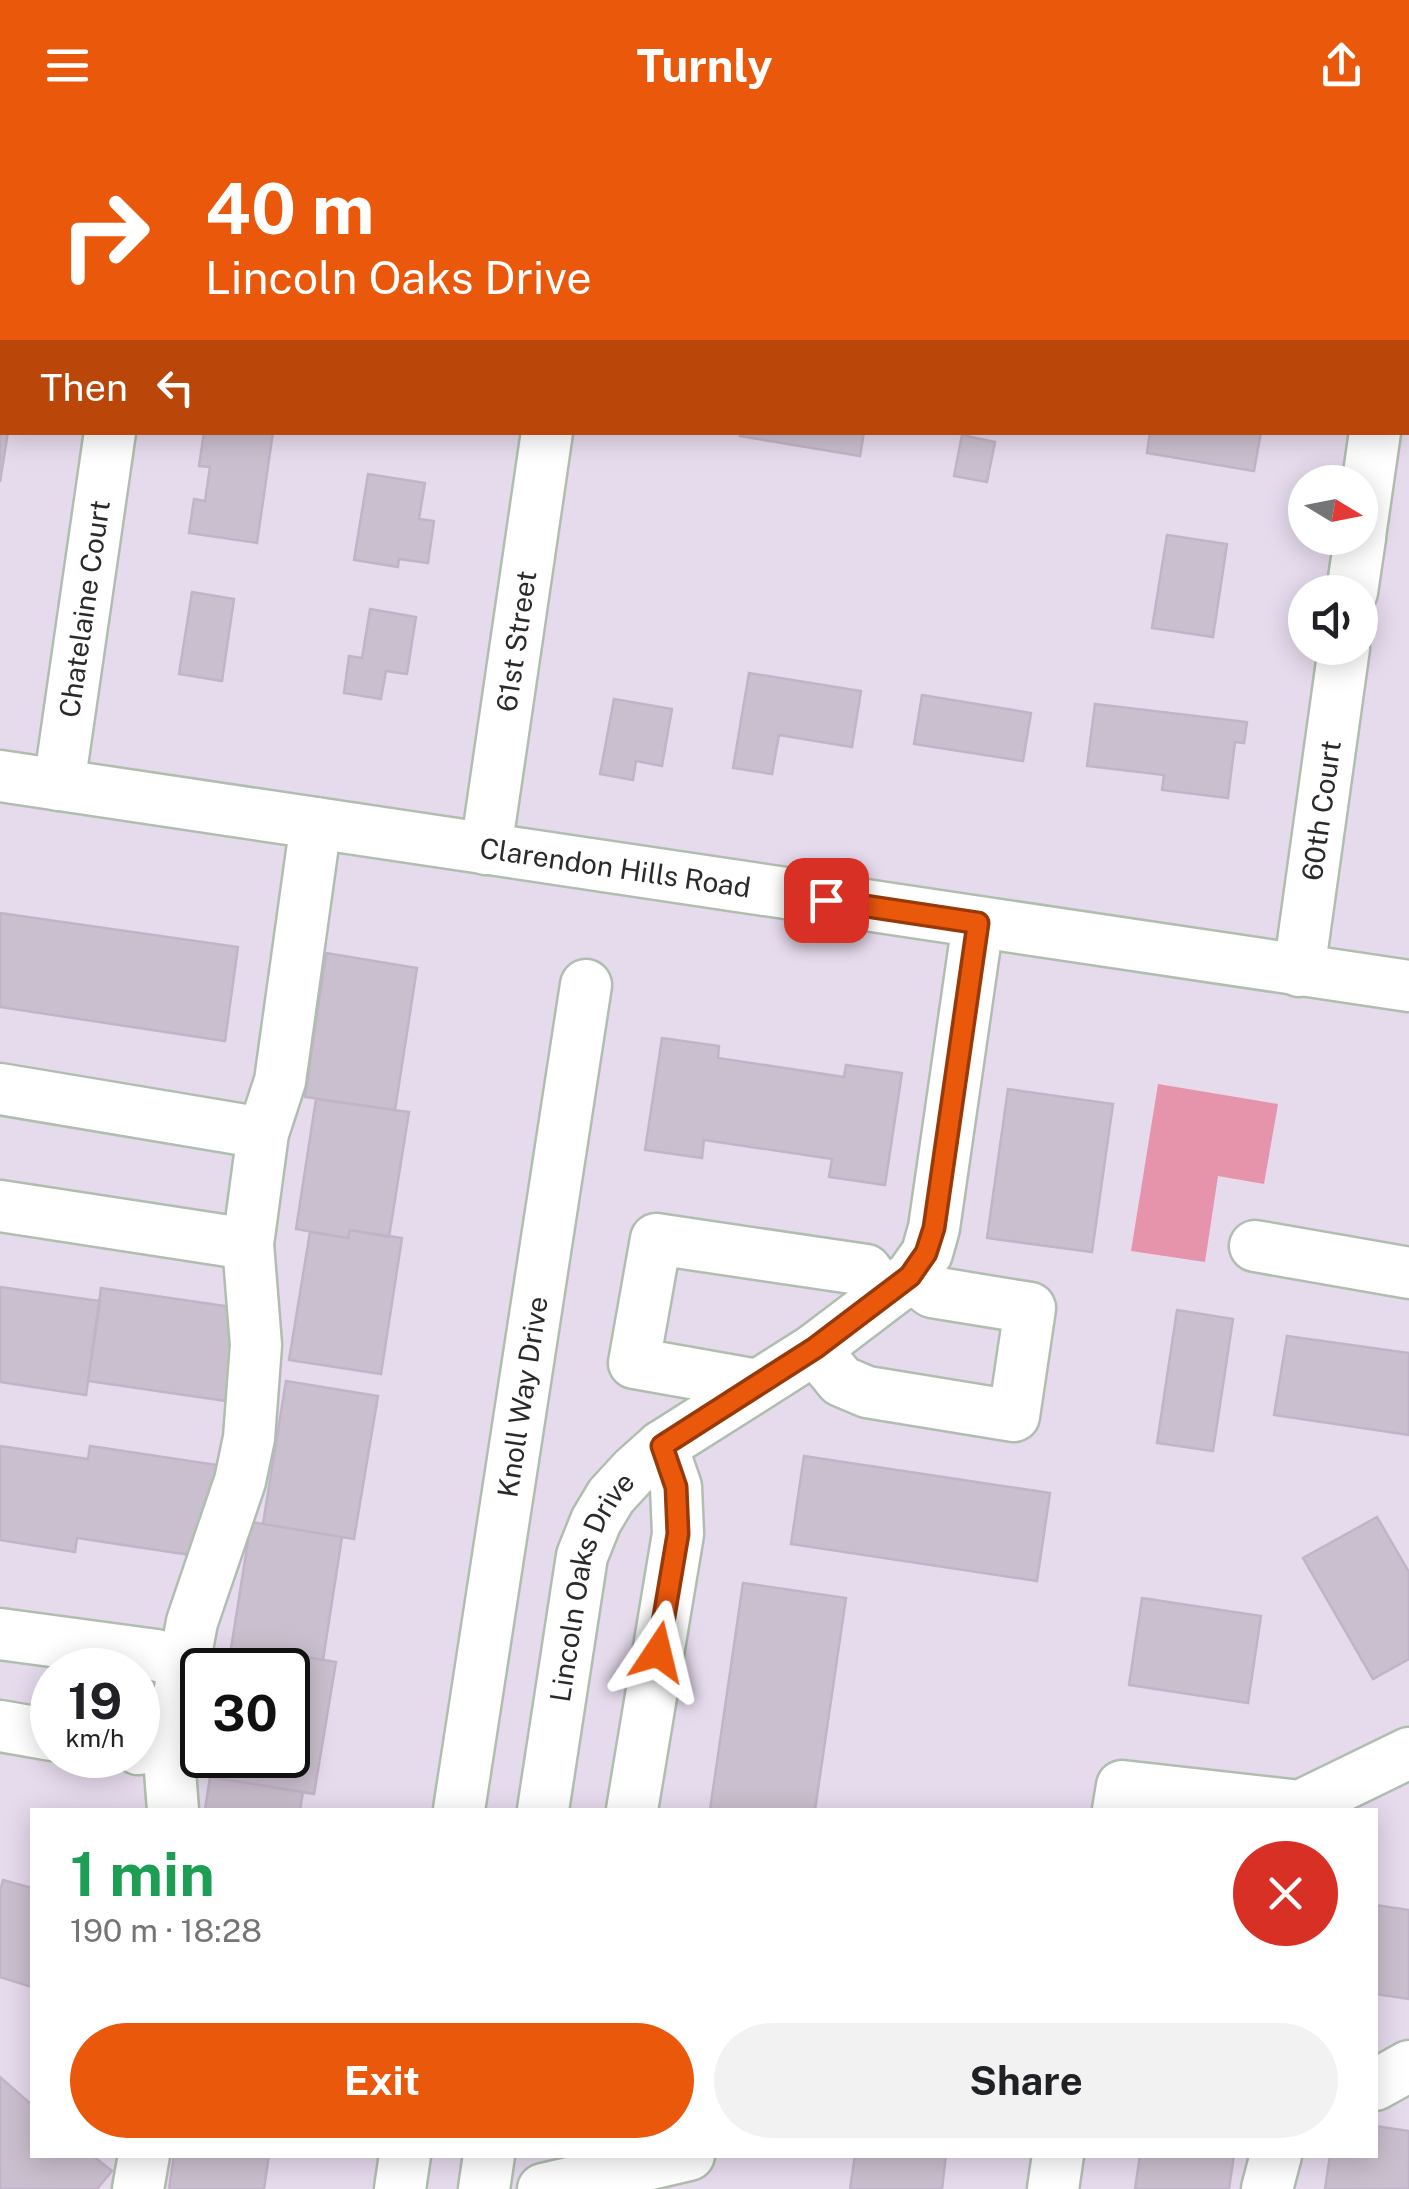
<!DOCTYPE html>
<html lang="en">
<head>
<meta charset="utf-8">
<style>
  body { margin:0; font-family:"Public Sans",sans-serif; background:#f2f2f2; color:#202124; height:100vh; display:flex; flex-direction:column; font-size:38px; white-space:nowrap }
  * { box-sizing:border-box; margin:0 }
  p { font-size:32px; color:#757577 }
  .icon { flex:none; width:55px; height:55px; fill:none; stroke:currentColor; stroke-width:2; stroke-linecap:round; stroke-linejoin:round }
  .map { position:relative; flex:1; overflow:hidden }
  .side { position:absolute; left:30px; top:1678px; width:1348px; height:350px; display:flex; flex-direction:column; background:#fff; border-radius:0px; box-shadow:0 5px 25px #0003 }
  .side>* { flex:none }
  .top-card { position:absolute; left:0px; top:0px; width:1410px; height:305px; box-shadow:0 5px 25px #0003; background:#ea580c; color:#fff; overflow:hidden }
  .needle { width:65px; rotate:100deg }
  .buttons { position:absolute; left:1288px; top:335px; display:grid; gap:20px }
  .buttons a { display:grid; place-items:center; width:90px; height:90px; border-radius:50%; background:#fff; box-shadow:0 5px 25px #0003; font-size:50px }
  .speed { position:absolute; left:30px; top:1518px; display:flex; gap:20px; font-size:50px; font-weight:700; text-align:center }
  .speed>* { display:grid; place-content:center; width:130px; height:130px; border-radius:50%; background:#fff; box-shadow:0 5px 25px #0003; line-height:1 }
  .speed small { font-size:25px; font-weight:400 }
  .speed .limit { border:5px solid #111; border-radius:15px; background:#fff; color:#111 }
  .pin { position:absolute; display:grid; place-items:center; width:85px; height:85px; color:#fff; margin:-42px; border-radius:20px; box-shadow:0 5px 15px #0006 }
  .me { position:absolute; width:110px; margin:-55px; rotate:10deg; stroke-linejoin:round; filter:drop-shadow(0 0 8px #0008) }
  .turn { display:flex; align-items:center; gap:35px; height:210px; padding:0 40px; font-size:45px }
  .turn .icon { width:130px; height:130px; stroke-width:2.5 }
  .turn b { display:block; font-size:70px; line-height:85px }
  .then { display:flex; align-items:center; height:95px; padding:0 40px; background:#0003; gap:20px; font-size:38px }
  .round { display:grid; place-items:center; flex:none; width:105px; height:105px; border-radius:52px; background:#f2f2f2 }
  .headline { display:flex; align-items:center; justify-content:space-between; height:170px; padding:0 40px }
  h1 { font-size:60px; font-weight:700; line-height:75px; color:#1e9e55 }
  .action { display:flex; gap:20px; margin-top:auto; padding:20px 40px }
  .action a { flex:1; height:115px; border-radius:60px; background:#ea580c; color:#fff; font-size:40px; font-weight:700; line-height:115px; text-align:center }
  .action a+a { background:#f2f2f2; color:#202124 }
  header { display:flex; justify-content:space-between; align-items:center; height:130px; padding:0 40px; background:#ea580c; color:#fff; font-size:45px; font-weight:700 }
  .map>svg:first-child { display:block }
</style>
</head>
<body>
<header><svg class="icon" aria-label="menu" viewBox="0 0 24 24"><path d="M4 6h16M4 12h16M4 18h16"/></svg>Turnly<svg class="icon" aria-label="share" viewBox="0 0 24 24"><path d="M12 15V3M7 8l5-5 5 5M5 13v7h14v-7"/></svg></header>
<div class="map">
<svg width="1409" height="2059" viewBox="0 0 1409 2059">
  <rect width="100%" height="100%" fill="#e6dbed"/>
  <!-- green -->
  <path fill="#e694ab" d="M1158,954l120,20 -14,80 -46,-8 -13,86 -74,-11z"/>
  <!-- building -->
  <path fill="#cabfce" stroke="#c2b4c8" stroke-width="2.5" d="M0,0h58l-56,2v10z
    M369,0h94l2,2h-94z
    M0,36h2v96h-2z
    M0,289l2,13h6l-8,50z
    M204,302h69l-16,111 -68,-10 5,-34 11,2 5,-34 -11,-1z
    M741,302h123l-4,24 -120,-20z
    M1150,302h111l-7,39 -107,-18z
    M962,305l33,7 -8,40 -33,-6z
    M368,344l57,9 -6,36 15,2 -6,42 -29,-4 -1,8 -44,-7z
    M1167,405l60,9 -14,93 -61,-9z
    M192,462l42,7 -12,82 -43,-7z
    M370,479l46,8 -9,57 -21,-3 -5,28 -37,-6 5,-37 13,2z
    M749,543l112,18 -9,56 -73,-12 -7,39 -39,-6z
    M922,565l109,18 -8,48 -109,-17z
    M614,569l58,10 -10,57 -26,-5 -3,19 -33,-6z
    M1095,574l152,18 -3,21 -9,-1 -7,56 -66,-8 2,-15 -77,-9z
    M0,783l238,34 -13,94 -225,-34z
    M326,823l91,15 -22,142 -90,-13z
    M662,908l57,8 -1,12 126,19 2,-12 56,8 -17,112 -56,-8 3,-18 -128,-19 -2,18 -57,-8z
    M1008,959l105,15 -21,148 -105,-14z
    M316,969l93,13 -20,125 -39,-7 -2,8 -52,-9z
    M350,1100l52,8 -21,136 -92,-14 21,-128 38,6z
    M0,1157l100,14 -14,94 -86,-13z
    M101,1158l145,21 -13,93 -145,-21z
    M1177,1180l56,9 -20,132 -56,-8z
    M1287,1206l122,17v82l-135,-20z
    M286,1251l92,15 -24,143 -91,-15z
    M0,1316l88,13 2,-13 127,19 -13,92 -127,-19 -2,14 -75,-12z
    M804,1326l246,37 -13,88 -246,-37z
    M1377,1387l32,55v87l-36,20 -70,-121z
    M251,1392l91,15 -19,123 -40,-7 -1,10 -52,-8z
    M743,1453l103,15 -31,212h-105z
    M1142,1468l119,18 -13,87 -119,-18z
    M283,1523l53,9 -22,132 -91,-15 4,-24h61v-85h-47l2,-13 39,6z
    M210,1647l93,15 -3,18h-95z
    M3,1750l29,8v99l-32,-10v-86z
    M1375,1775l34,5v89l-34,-5z
    M0,1947l32,28v50h60l20,16 -15,18h-97z
    M1375,1996l34,5v58h-84l5,-34h45z
    M174,2025h95l-5,34h-95z
    M855,2025h91l-4,34h-92z
    M1140,2025h94l-5,34h-94z"/>
  <g fill="none" stroke-linecap="round" stroke-linejoin="round">
    <!-- minor casing -->
    <g stroke="#b0beaf" stroke-width="55">
      <g id="minor">
        <path d="M154,2v-2"/>
        <path d="M591,2l1,-2"/>
        <path d="M1408,69l1,-10"/>
        <path d="M1360,406l15,-104"/>
        <path d="M1352,462l8,-54"/>
        <path id="s1" d="M0,646l1409,210"/>
        <path id="s2" d="M59,655l51,-353"/>
        <path id="s3" d="M486,719l61,-417"/>
        <path id="s4" d="M1299,841l45,-323"/>
        <path d="M0,959l263,44 -15,111 8,101 -7,93 -9,43 -48,141 -8,43"/>
        <path d="M263,1003l17,-52 36,-258"/>
        <path d="M0,1076l248,38"/>
        <path d="M1255,1116l154,27"/>
        <path d="M815,1219l26,32 26,11 147,24 16,-108 -98,-16 -21,-16"/>
        <path d="M758,1255l-124,-22 22,-124 210,31 18,24"/>
        <path d="M0,1504l156,21 28,10 -12,70 -4,10 -30,4"/>
        <path d="M0,1596l52,9"/>
        <path d="M168,1615l5,65"/>
        <path id="s5" d="M459,1680l127,-825"/>
        <path id="s6" d="M543,1680l39,-254 14,-35 15,-25 23,-25 28,-25 153,-97 96,-73 16,-23 7,-25 44,-305"/>
        <path d="M632,1680l46,-276 -2,-47 -14,-41"/>
        <path d="M1118,1680l4,-24 178,20 109,-53"/>
        <path d="M1375,1955l34,-19"/>
        <path d="M138,2059l6,-34"/>
        <path d="M400,2059l5,-34"/>
        <path d="M484,2059l5,-34"/>
        <path d="M543,2059l146,-34"/>
        <path d="M1053,2059l5,-34"/>
        <path d="M1267,2059l9,-34"/>
      </g>
    </g>
    <!-- minor -->
    <use href="#minor" stroke="#fff" stroke-width="50"/>
  </g>
  <g fill="none" stroke-linecap="round" stroke-linejoin="round">
    <!-- route casing -->
    <g stroke="#983908" stroke-width="25">
      <path id="route" d="M658,1522l20,-118 -2,-47 -14,-41 153,-98 95,-72 16,-23 8,-25 44,-305 -152,-23"/>
    </g>
    <!-- route -->
    <use href="#route" stroke="#ea580c" stroke-width="18"/>
  </g>
  <g text-anchor="middle" stroke-width="9" stroke-linejoin="round" paint-order="stroke">
    <!-- street labels -->
    <g font-size="28" fill="#2a2a2a" stroke="#fff">
      <text dy="10" stroke="none"><textPath href="#s2" startOffset="178">Chatelaine Court</textPath></text>
      <text dy="10" stroke="none"><textPath href="#s3" startOffset="210">61st Street</textPath></text>
      <text dy="10" stroke="none"><textPath href="#s4" startOffset="162">60th Court</textPath></text>
      <text dy="10" stroke="none"><textPath href="#s1" startOffset="622">Clarendon Hills Road</textPath></text>
      <text dy="10" stroke="none"><textPath href="#s5" startOffset="418">Knoll Way Drive</textPath></text>
      <text dy="10" stroke="none"><textPath href="#s6" startOffset="230">Lincoln Oaks Drive</textPath></text>
    </g>
  </g>
</svg>
<div class="buttons">
<a><svg class="needle" viewBox="-14 -14 28 28"><path d="M0-13l5 13h-10z" fill="#e53935"/><path d="M0 13l5-13h-10z" fill="#757577"/></svg></a>
<a><svg class="icon" aria-label="sound" viewBox="0 0 24 24"><path d="M4 9h4l5-4v14l-5-4H4zM17 9q2 3 0 6"/></svg></a>
</div>
<div class="speed"><div>19<small>km/h</small></div><div class="limit">30</div></div>
<div class="pin" style="left:826px;top:770px;background:#d93025"><svg class="icon" aria-label="arrive" viewBox="0 0 24 24"><path d="M6 21V4h12l-3 4 3 4H6"/></svg></div>
<svg class="me" style="left:658px;top:1522px" viewBox="-20 -20 40 40"><path d="M0-17L14 15 0 8-14 15z" fill="#ea580c" stroke="#fff" stroke-width="4"/></svg>
<div class="top-card">
<div class="turn"><svg class="icon" aria-label="right" viewBox="0 0 24 24"><path d="M7 20v-9h11M14 6l5 5-5 5"/></svg><div><b>40 m</b>Lincoln Oaks Drive</div></div>
<div class="then">Then<svg class="icon" aria-label="left" viewBox="0 0 24 24"><path d="M17 20v-9H6M10 6l-5 5 5 5"/></svg></div>
</div>
<section class="side">
<div class="headline"><div><h1>1 min</h1><p>190 m · 18:28</p></div><a class="round" style="background:#d93025;color:#fff"><svg class="icon" aria-label="close" viewBox="0 0 24 24"><path d="M6 6l12 12M18 6L6 18"/></svg></a></div>
<div class="action"><a>Exit</a><a>Share</a></div>
</section>
</div>
</body>
</html>
